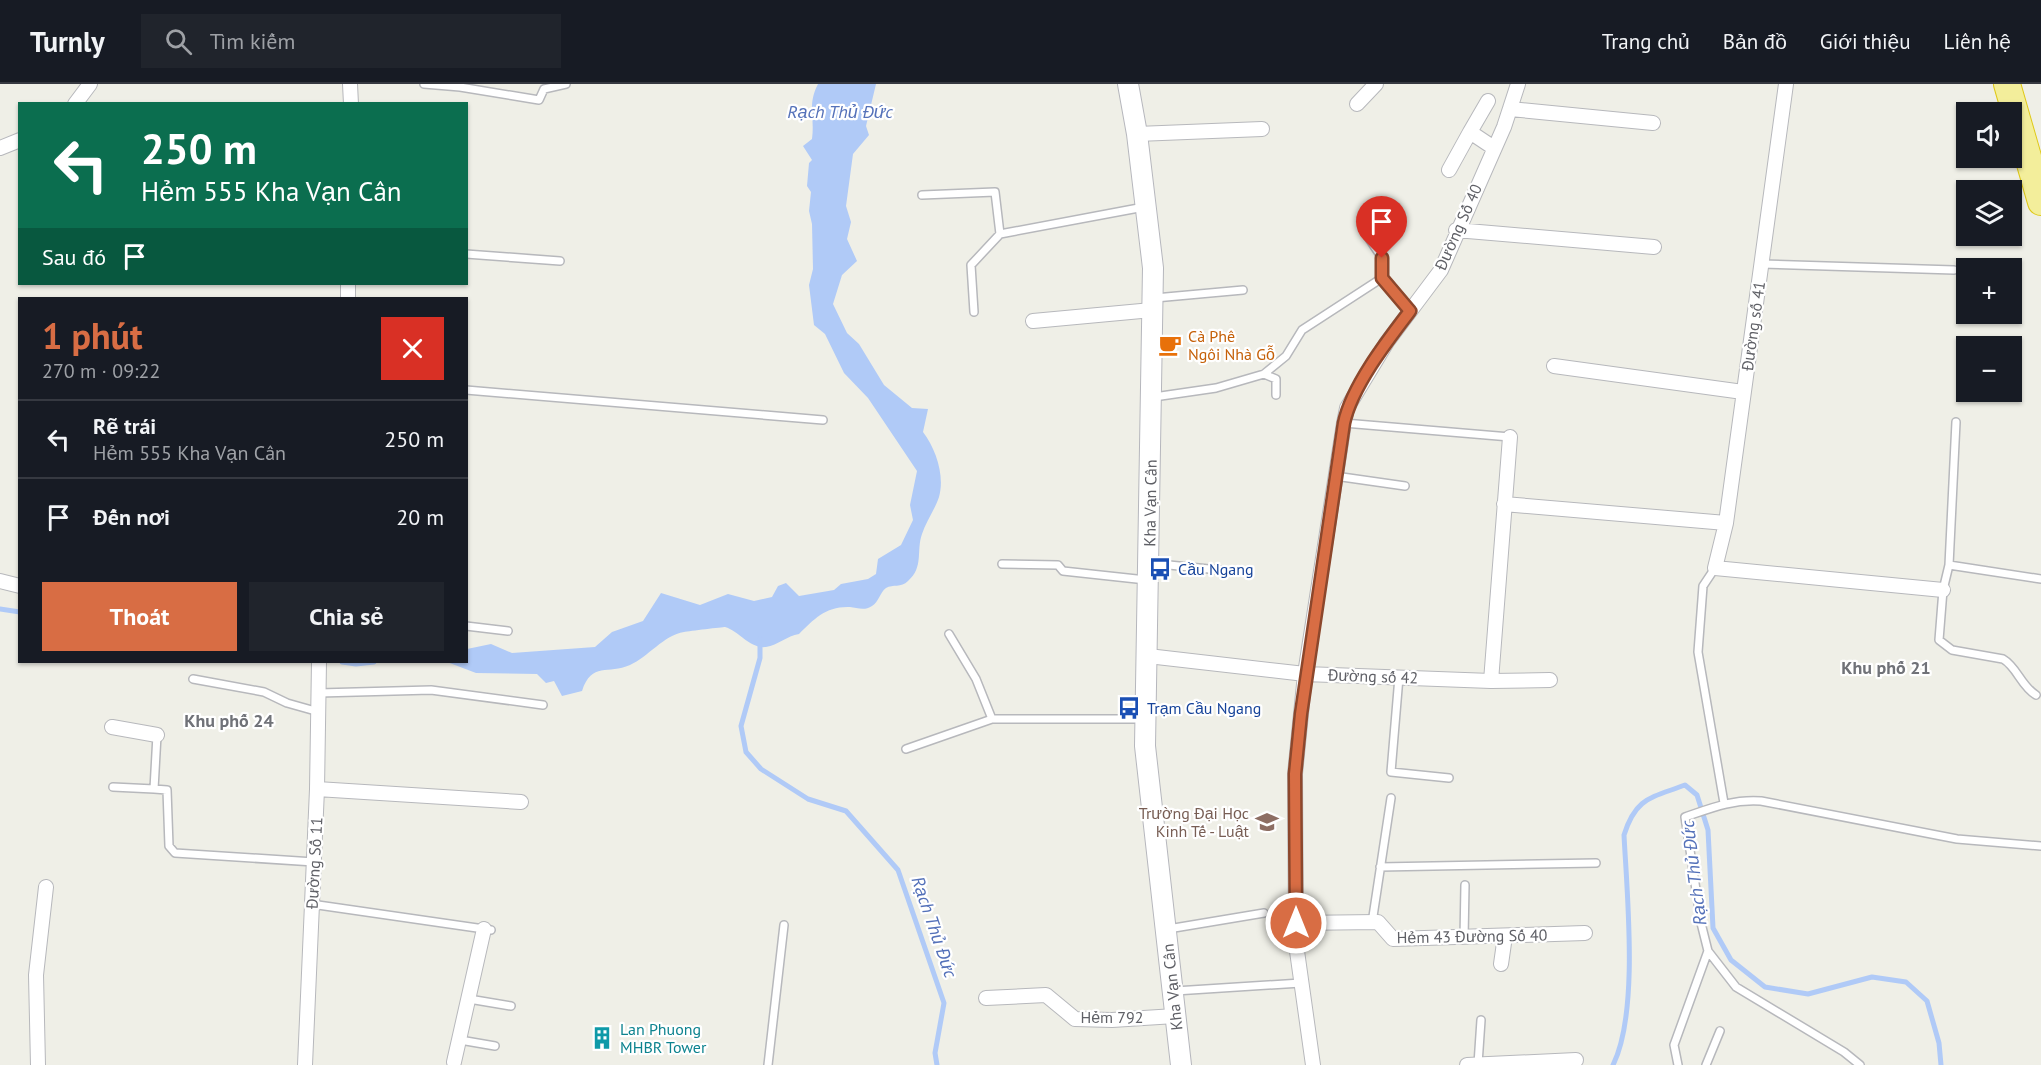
<!DOCTYPE html>
<html lang="vi">
<head>
<meta charset="utf-8">
<style>
  body { margin:0; font-family:"PT Sans",sans-serif; background:#20242c; color:#f1f3f6; height:100vh; display:flex; flex-direction:column; font-size:22px; white-space:nowrap }
  * { box-sizing:border-box; margin:0 }
  p { font-size:20px; color:#9ea1a6 }
  .icon { flex:none; width:33px; height:33px; fill:none; stroke:currentColor; stroke-width:2; stroke-linecap:round; stroke-linejoin:round }
  .map { position:relative; flex:1; overflow:hidden }
  .details { position:absolute; left:18px; top:213px; width:450px; height:366px; display:flex; flex-direction:column; background:#171b24; border-radius:0px; box-shadow:0 2px 4px #0004 }
  .details>* { flex:none }
  .guide { position:absolute; left:18px; top:18px; width:450px; height:183px; border-radius:0px; box-shadow:0 2px 4px #0004; background:#0b6e4f; color:#fff; overflow:hidden }
  .fabs { position:absolute; left:1956px; top:18px; display:grid; gap:12px }
  .fabs a { display:grid; place-items:center; width:66px; height:66px; border-radius:0px; background:#171b24; box-shadow:0 2px 4px #0004; font-size:30px }
  .pin { position:absolute; display:grid; place-items:center; width:51px; height:51px; color:#fff; margin:-62px -26px; border-radius:50% 50% 50% 0; rotate:-45deg; box-shadow:0 0 6px #0007 }
  .pin .icon { rotate:45deg }
  .me { position:absolute; width:66px; margin:-33px; rotate:0deg; stroke-linejoin:round; filter:drop-shadow(0 0 4px #0008) }
  .turn { display:flex; align-items:center; gap:21px; height:126px; padding:0 24px; font-size:27px }
  .turn .icon { width:78px; height:78px; stroke-width:2.5 }
  .turn b { display:block; font-size:42px; line-height:51px }
  .then { display:flex; align-items:center; height:57px; padding:0 24px; background:#0003; gap:12px; font-size:22px }
  .round { display:grid; place-items:center; flex:none; width:63px; height:63px; border-radius:0px; background:#20242c }
  .head { display:flex; align-items:center; justify-content:space-between; height:102px; padding:0 24px }
  h1 { font-size:36px; font-weight:700; line-height:45px; color:#d86d44 }
  .cta { display:flex; gap:12px; margin-top:auto; padding:12px 24px }
  .cta a { flex:1; height:69px; border-radius:0px; background:#d86d44; color:#fff; font-size:24px; font-weight:700; line-height:69px; text-align:center }
  .cta a+a { background:#20242c; color:#f1f3f6 }
  ul { padding:0; list-style:none }
  li { display:flex; align-items:center; gap:18px; height:78px; padding:0 24px; border-top:2px solid #363941 }
  li div { flex:1 }
  li b { display:block; font-size:22px }
  li em { font-style:normal }
  header { display:flex; align-items:center; gap:36px; box-sizing:border-box; height:84px; padding:0 30px; background:#171b24; border-bottom:2px solid #363941 }
  header strong { font-size:28px }
  nav { display:flex; gap:33px; margin-inline-start:auto; font-size:21px }
  .search { width:420px; height:54px; background:#20242c; display:flex; align-items:center; gap:15px; box-sizing:border-box; padding:0 21px; border-radius:0px; color:#9ea1a6; font-size:22px }
  .map>svg:first-child { display:block }
</style>
</head>
<body>
<header>
<strong>Turnly</strong>
<div class="search"><svg class="icon" aria-label="search" viewBox="0 0 24 24"><circle cx="10" cy="10" r="6"/><path d="M15 15l6 6"/></svg>Tìm kiếm</div>
<nav><a>Trang chủ</a><a>Bản đồ</a><a>Giới thiệu</a><a>Liên hệ</a></nav>
</header>
<div class="map">
<svg width="2041" height="981" viewBox="0 0 2041 981">
  <rect width="100%" height="100%" fill="#efefe7"/>
  <!-- water -->
  <path fill="#b0caf7" d="M818,0h58l-10,42 3,9 -16,19 -7,52 5,16 -4,17 10,22 -15,14 -9,29 14,29 12,11 25,41 28,23 16,1 -5,23c13,17 22,44 16,65 -4,12 -13,25 -17,37 -6,17 2,33 -14,47 -7,7 -15,3 -22,7 -6,4 -7,14 -14,18 -7,5 -15,2 -22,1 -24,-1 -36,12 -51,27 -12,2 -21,11 -33,13 -16,2 -27,-16 -41,-20 -2,0 -36,4 -41,5 -20,3 -36,25 -54,33 -22,10 -38,-4 -48,26l-20,5 -8,-15 -8,2 -9,-9 -61,-1 -29,-11h19l1,-13 24,-5 21,9 83,-6 17,-15 31,-11 18,-28 39,12 28,-11 26,7 18,-4 6,-11 8,-3 13,13 35,-6 7,-6 27,-5 8,-5 2,-15 23,-14 12,-25 -3,-15 7,-34 -49,-73 -24,-25 -19,-39 -11,-9 -5,-40 4,-16 -1,-45 -3,-13 2,-19 -4,-6 2,-23 3,-3 -9,-14 9,-7c3,-22 -5,-34 6,-55z"/>
  <g fill="none" stroke-linecap="round" stroke-linejoin="round">
    <!-- stream -->
    <path stroke="#b0caf7" stroke-width="5" d="M0,525l20,3
      M760,555v19l-19,68 5,26 15,17 47,30 38,12 52,59 46,133 -9,50 2,12
      M342,578l14,2 18,-2
      M1613,981c26,-52 14,-170 11,-230 12,-38 27,-37 61,-50l12,10 11,35 5,98 18,32 34,27 43,7 64,-17 34,5 21,19 12,42 2,22"/>
    <!-- lane casing -->
    <g stroke="#b7b8bc" stroke-width="10">
      <path id="lane" d="M424,0l36,3 79,13 5,-11 22,-5
        M922,111l73,-3 5,42 144,-27
        M1368,153l14,21v20
        M466,170l94,7
        M1762,180l192,6
        M1155,214l88,-8
        M974,228l-3,-47 29,-31
        M1264,290l12,5v16
        M466,306l357,30
        M1154,313l62,-9 48,-14 22,-18 16,-26 80,-52 28,33
        M1956,338l-7,143 -6,25 -4,50 13,10 51,9c14,8 18,27 33,36
        M1344,339l166,14
        M1335,392l70,10
        M1149,479l80,8
        M1002,480l56,1 5,6 83,9
        M1949,481l92,14
        M1715,484l-12,18 -5,66 26,151
        M466,542l42,5
        M949,550l27,45 16,40
        M1399,593l-8,95 58,6
        M193,595l71,13 23,11 32,9
        M319,609l112,-3 112,15
        M157,651l-3,54 13,1 2,56 6,7 139,9
        M906,665l86,-30h151
        M113,703l41,2
        M1380,783l216,-4
        M311,820l180,26
        M1372,839l19,-125
        M1168,845l96,-16
        M1464,854l1,-53
        M1708,867l28,36 108,65 16,13
        M1175,907l126,-8
        M469,915l42,7
        M460,956l35,6
        M1478,980l3,-44
        M768,981l16,-140
        M1678,981l-4,-20 34,-94 -7,-28 -16,-106c26,-9 48,-18 76,-16l196,38 84,7
        M1706,981l14,-34"/>
    </g>
    <!-- street casing -->
    <g stroke="#b7b8bc" stroke-width="16">
      <path id="street" d="M350,0l1,20
        M1786,0l-60,439 -11,45 228,22
        M1488,17l-18,31 24,16
        M75,20l15,-20
        M1357,20l19,-20
        M1510,25l143,14
        M1137,50l125,-5
        M0,64l20,-8
        M1449,86l21,-38
        M1456,146l198,17
        M348,214v-14
        M1033,237l119,-11
        M1554,282l189,26
        M1504,420l222,19
        M0,497l20,5
        M1148,572l157,18 186,7 59,-1
        M1491,597l19,-244
        M112,643l45,8
        M317,705l204,13
        M1296,839l82,-1 15,17 192,-6
        M1501,880l4,-28
        M986,914l60,-3 29,24 37,1 63,-4
        M454,978l30,-133
        M38,981l-2,-90 10,-88
        M305,981l12,-276 2,-127
        M1313,981l-17,-121 -1,-170 10,-100 39,-251 3,-15 40,-66 54,-72 63,-143 14,-43
        M1467,981l109,-5"/>
    </g>
    <!-- secondary casing -->
    <g stroke="#b6b7bd" stroke-width="22">
      <path id="secondary" d="M1128,0l9,50 16,134 -8,478 36,319"/>
    </g>
    <!-- highway casing -->
    <g stroke="#dfc817" stroke-width="28">
      <path id="highway" d="M2007,0l34,118"/>
    </g>
    <!-- lane -->
    <use href="#lane" stroke="#fff" stroke-width="7"/>
    <!-- street -->
    <use href="#street" stroke="#fff" stroke-width="14"/>
    <!-- secondary -->
    <use href="#secondary" stroke="#fff" stroke-width="20"/>
    <!-- highway -->
    <use href="#highway" stroke="#f3ee9b" stroke-width="26"/>
  </g>
  <g fill="none" stroke-linecap="round" stroke-linejoin="round">
    <!-- route casing -->
    <g stroke="#8c472c" stroke-width="15">
      <path id="route" d="M1296,839l-1,-149 6,-60 43,-291c8,-37 43,-82 66,-112l-28,-33v-20"/>
    </g>
    <!-- route -->
    <use href="#route" stroke="#d86d44" stroke-width="10"/>
  </g>
  <!-- icons -->
  <defs>
    <g id="cafe-bare" transform="scale(1.8)"><path d="M-5.5-4.5H6V0H3Q3 3.5 0 3.5H-2.5Q-5.5 3.5-5.5 0ZM3-3.2v2h1.7v-2ZM-6 4.5H4V6H-6Z" fill="#e8710a" stroke="#fff" stroke-width="2.5" paint-order="stroke"/></g>
    <g id="bus-bare" transform="scale(1.8)"><path d="M-5-6H5V4H4V6H2V4H-2V6H-4V4H-5ZM-3.5-4V0h7V-4ZM-3.5 1.2v1.5H-2V1.2ZM2 1.2v1.5H3.5V1.2Z" fill="#1a4fb4" stroke="#fff" stroke-width="2.5" paint-order="stroke"/></g>
    <g id="school-bare" transform="scale(1.8)"><path d="M0-5L7-2L0 1L-7-2ZM-4 1L0 2.5L4 1V4Q0 6-4 4Z" fill="#8d6e63" stroke="#fff" stroke-width="2.5" paint-order="stroke"/></g>
    <g id="building-bare" transform="scale(1.8)"><path d="M-4-6H4V6H1V3H-1V6H-4ZM-2.5-4.3h1.7v1.8h-1.7ZM.8-4.3h1.7v1.8H.8ZM-2.5-1h1.7V.8h-1.7ZM.8-1h1.7V.8H.8Z" fill="#0f9aa8" stroke="#fff" stroke-width="2.5" paint-order="stroke"/></g>
  </defs>
  <g fill-rule="evenodd">
    <use href="#cafe-bare" x="1170" y="261"/>
    <use href="#bus-bare" x="1160" y="485"/>
    <use href="#bus-bare" x="1129" y="624"/>
    <use href="#school-bare" x="1267" y="738"/>
    <use href="#building-bare" x="602" y="954"/>
  </g>
  <g text-anchor="middle" stroke-width="4.5" stroke-linejoin="round" paint-order="stroke">
    <!-- street labels -->
    <g font-size="16" fill="#5f6066" stroke="#fff">
      <text transform="translate(1458 143) rotate(-66)" y="6">Đường Số 40</text>
      <text transform="translate(1753 242) rotate(-82)" y="6">Đường số 41</text>
      <text transform="translate(1150 419) rotate(-89)" y="6">Kha Vạn Cân</text>
      <text transform="translate(1373 592) rotate(2)" y="6">Đường số 42</text>
      <text transform="translate(314 779) rotate(-87)" y="6">Đường Số 11</text>
      <text transform="translate(1472 852) rotate(-1)" y="6">Hẻm 43 Đường Số 40</text>
      <text transform="translate(1172 903) rotate(-96)" y="6">Kha Vạn Cân</text>
      <text x="1112" y="939">Hẻm 792</text>
    </g>
    <!-- food labels -->
    <g font-size="16" fill="#c56008" stroke="#fff" text-anchor="start">
      <text x="1188" y="258">Cà Phê<tspan x="1188" dy="18">Ngôi Nhà Gỗ</tspan></text>
    </g>
    <!-- transit labels -->
    <g font-size="16" fill="#164399" stroke="#fff" text-anchor="start">
      <text x="1178" y="491">Cầu Ngang</text>
      <text x="1147" y="630">Trạm Cầu Ngang</text>
    </g>
    <!-- education labels -->
    <g font-size="16" fill="#785e54" stroke="#fff" text-anchor="end">
      <text x="1249" y="735">Trường Đại Học<tspan x="1249" dy="18">Kinh Tế - Luật</tspan></text>
    </g>
    <!-- culture labels -->
    <g font-size="16" fill="#0d838f" stroke="#fff" text-anchor="start">
      <text x="620" y="951">Lan Phuong<tspan x="620" dy="18">MHBR Tower</tspan></text>
    </g>
    <!-- water labels -->
    <g font-size="18" font-style="italic" fill="#5471b9" stroke="#fff">
      <text x="840" y="34">Rạch Thủ Đức</text>
      <text transform="translate(1694 789) rotate(-97)" y="6">Rạch Thủ Đức</text>
      <text transform="translate(934 843) rotate(71)" y="6">Rạch Thủ Đức</text>
    </g>
    <!-- neighbourhood labels -->
    <g font-size="18" font-weight="bold" fill="#707278" stroke="#fff">
      <text x="1886" y="590">Khu phố 21</text>
      <text x="229" y="643">Khu phố 24</text>
    </g>
  </g>
</svg>
<div class="fabs">
<a><svg class="icon" aria-label="sound" viewBox="0 0 24 24"><path d="M4 9h4l5-4v14l-5-4H4zM17 9q2 3 0 6"/></svg></a>
<a><svg class="icon" aria-label="layers" viewBox="0 0 24 24"><path d="M12 4l9 5-9 5-9-5zM3 14l9 5 9-5"/></svg></a>
<a>+</a>
<a>−</a>
</div>
<div class="pin" style="left:1382px;top:174px;background:#d93025"><svg class="icon" aria-label="arrive" viewBox="0 0 24 24"><path d="M6 21V4h12l-3 4 3 4H6"/></svg></div>
<svg class="me" style="left:1296px;top:839px" viewBox="-20 -20 40 40"><circle r="17" fill="#d86d44" stroke="#fff" stroke-width="3"/><path d="M0-11L8 9 0 5-8 9z" fill="#fff"/></svg>
<div class="guide">
<div class="turn"><svg class="icon" aria-label="left" viewBox="0 0 24 24"><path d="M17 20v-9H6M10 6l-5 5 5 5"/></svg><div><b>250 m</b>Hẻm 555 Kha Vạn Cân</div></div>
<div class="then">Sau đó<svg class="icon" aria-label="arrive" viewBox="0 0 24 24"><path d="M6 21V4h12l-3 4 3 4H6"/></svg></div>
</div>
<section class="details">
<div class="head"><div><h1>1 phút</h1><p>270 m · 09:22</p></div><a class="round" style="background:#d93025;color:#fff"><svg class="icon" aria-label="close" viewBox="0 0 24 24"><path d="M6 6l12 12M18 6L6 18"/></svg></a></div>
<ul>
<li><svg class="icon" aria-label="left" viewBox="0 0 24 24"><path d="M17 20v-9H6M10 6l-5 5 5 5"/></svg><div><b>Rẽ trái</b><p>Hẻm 555 Kha Vạn Cân</p></div><em>250 m</em></li>
<li><svg class="icon" aria-label="arrive" viewBox="0 0 24 24"><path d="M6 21V4h12l-3 4 3 4H6"/></svg><div><b>Đến nơi</b></div><em>20 m</em></li>
</ul>
<div class="cta"><a>Thoát</a><a>Chia sẻ</a></div>
</section>
</div>
</body>
</html>
